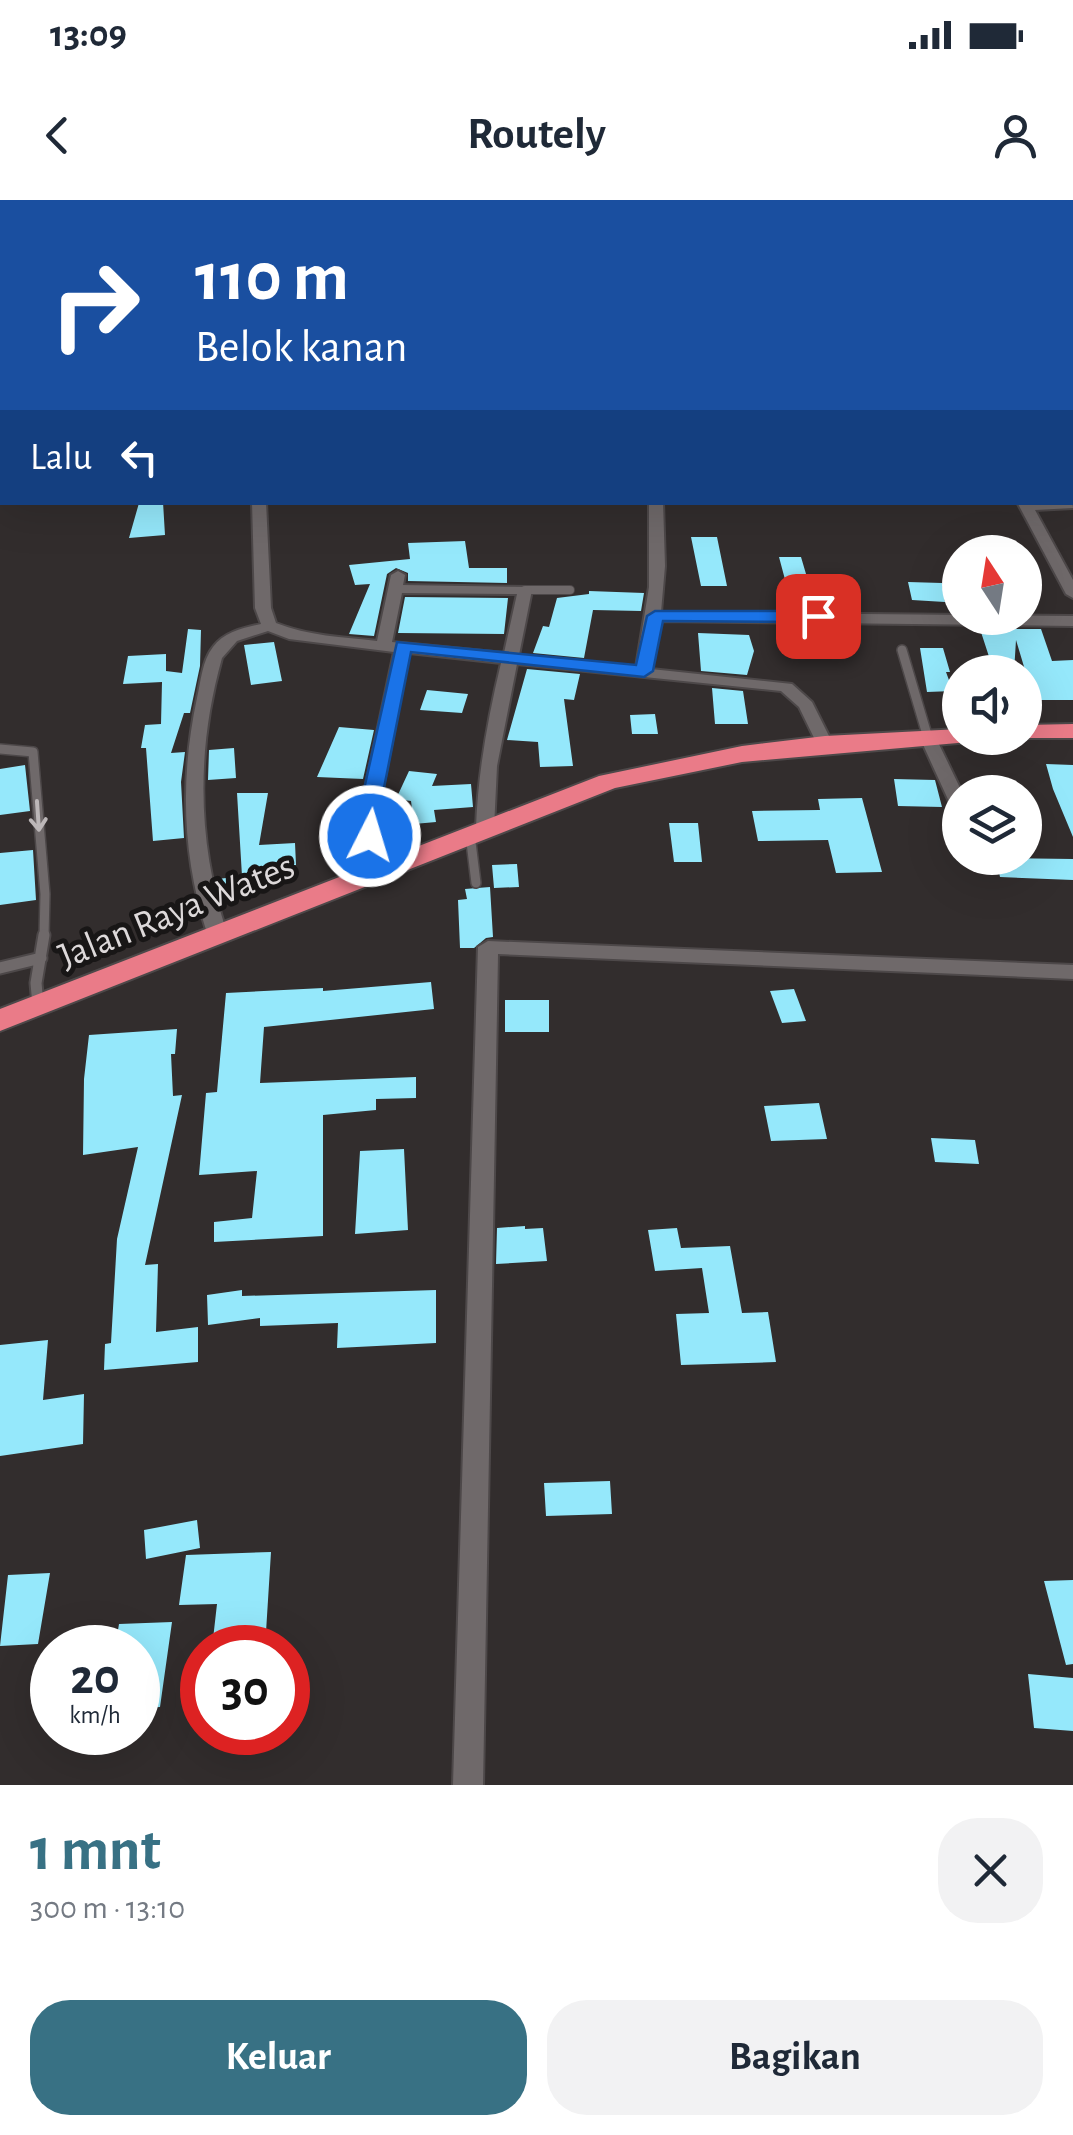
<!DOCTYPE html>
<html lang="id">
<head>
<meta charset="utf-8">
<style>
  body { margin:0; font-family:"Alegreya Sans",sans-serif; background:#f2f2f3; color:#1f2937; height:100vh; display:flex; flex-direction:column; font-size:38px; white-space:nowrap }
  * { box-sizing:border-box; margin:0 }
  p { font-size:32px; color:#747a83 }
  .icon { flex:none; width:55px; height:55px; fill:none; stroke:currentColor; stroke-width:2; stroke-linecap:round; stroke-linejoin:round }
  .map { position:relative; height:1585px; overflow:hidden }
  .panel { display:flex; flex-direction:column; background:#fff; flex:1 }
  .panel>* { flex:none }
  .guide { position:absolute; left:0px; top:0px; width:1075px; height:305px; box-shadow:0 10px 40px #0002; background:#1a4fa0; color:#fff; overflow:hidden }
  .needle { width:65px; rotate:348deg }
  .tools { position:absolute; left:942px; top:335px; display:grid; gap:20px }
  .tools a { display:grid; place-items:center; width:100px; height:100px; border-radius:50%; background:#fff; box-shadow:0 10px 40px #0002; font-size:50px }
  .speed { position:absolute; left:30px; top:1425px; display:flex; gap:20px; font-size:50px; font-weight:700; text-align:center }
  .speed>* { display:grid; place-content:center; width:130px; height:130px; border-radius:50%; background:#fff; box-shadow:0 10px 40px #0002; line-height:1 }
  .speed small { font-size:25px; font-weight:400 }
  .speed .limit { border:15px solid #d22; background:#fff; color:#111 }
  .pin { position:absolute; display:grid; place-items:center; width:85px; height:85px; color:#fff; margin:-42px; border-radius:20px; box-shadow:0 5px 15px #0006 }
  .me { position:absolute; width:110px; margin:-55px; rotate:5deg; stroke-linejoin:round; filter:drop-shadow(0 0 8px #0008) }
  .turn { display:flex; align-items:center; gap:35px; height:210px; padding:0 30px; font-size:45px }
  .turn .icon { width:130px; height:130px; stroke-width:2.5 }
  .turn b { display:block; font-size:70px; line-height:85px }
  .then { display:flex; align-items:center; height:95px; padding:0 30px; background:#0003; gap:20px; font-size:38px }
  .round { display:grid; place-items:center; flex:none; width:105px; height:105px; border-radius:40px; background:#f2f2f3 }
  .head { display:flex; align-items:center; justify-content:space-between; height:170px; padding:0 30px }
  h1 { font-size:60px; font-weight:600; line-height:75px; color:#387184 }
  .cta { display:flex; gap:20px; margin-top:auto; padding:20px 30px }
  .cta a { flex:1; height:115px; border-radius:40px; background:#387184; color:#fff; font-size:40px; font-weight:600; line-height:115px; text-align:center }
  .cta a+a { background:#f2f2f3; color:#1f2937 }
  .status { display:flex; justify-content:space-between; align-items:center; height:70px; padding:0 50px; background:#fff; direction:ltr }
  .status svg { height:28px; fill:currentColor }
  header { display:flex; justify-content:space-between; align-items:center; height:130px; padding:0 30px; background:#fff; font-size:45px; font-weight:600 }
  .map>svg:first-child { display:block }
</style>
</head>
<body>
<div class="status"><b>13:09</b><svg viewBox="0 0 49 12"><path d="M0 12V9h3v3zM5 12V6h3v6zM10 12V3h3v9zM15 12V0h3v12zM26 1h20v11H26zM47 4h2v5h-2z"/></svg></div>
<header><svg class="icon" aria-label="back" viewBox="0 0 24 24"><path d="M15 5l-7 7 7 7"/></svg>Routely<svg class="icon" aria-label="person" viewBox="0 0 24 24"><circle cx="12" cy="8" r="4"/><path d="M4 21q1-7 8-7t8 7"/></svg></header>
<div class="map">
<svg width="1073" height="1585" viewBox="0 0 1073 1585">
  <rect width="100%" height="100%" fill="#322d2d"/>
  <g fill="none" stroke-linecap="round" stroke-linejoin="round">
    <!-- river -->
    <path fill="#38010e" fill-rule="evenodd" d="M2,8v14l-2,1v-14z"/>
  </g>
  <!-- building -->
  <path fill="#95e8fb" d="M148,302h15l2,33 -36,3 10,-35z
    M691,337h26l10,49h-26z
    M465,341l4,27h38v15l-99,-2v-8l-12,-5 -9,6 -13,62 -25,-2 21,-50 -15,1 -6,-20 61,-6 -2,-16z
    M779,357h22l13,44 -23,1z
    M908,382l34,1 3,19 -33,-2z
    M589,391l55,2 -3,18 -48,-1 -9,48 -51,-5 10,-27 6,1 8,-29 32,-4z
    M405,397l103,1 -4,36 -106,-1z
    M188,429l13,1 -1,36 -10,47h-6l-13,40 14,-1 -4,30 3,56 -31,3 -7,-93h-5l4,-23 16,-1 1,-42 -39,2 5,-28 38,-2v17l16,2z
    M980,429h61l11,32 21,-1v40h-39l-18,-60 -2,32h-20z
    M698,433l51,2 5,16 -7,24 -46,-4z
    M274,442l8,39 -31,4 -7,-40z
    M920,448h23l7,24h-4l7,19 -26,1z
    M527,469l53,5 -6,26 -10,-1 9,67 -33,1 -2,-25 -31,-2z
    M712,488l31,3 5,33h-33z
    M427,490l41,4 -6,19 -42,-3z
    M655,514l3,20h-26l-2,-19z
    M339,527l35,3 -11,49 -46,-2z
    M234,548l2,30 -28,2 1,-30z
    M1046,564l27,1v72l-20,-48z
    M25,565l5,46 -30,4v-46z
    M409,571l28,3 -5,12 39,-2 2,23 -39,3 2,12 -22,2 -3,-23 -15,-2z
    M894,579l41,1 7,27 -44,-1z
    M237,593h31l-9,52 36,-2 1,22 -40,3 -6,31h-6l-1,-4 -21,3 -4,-19 24,-3z
    M862,598l20,74 -46,1 -8,-33 -70,1 -6,-30 68,-1 -2,-11z
    M669,623h29l4,39h-28z
    M33,650l3,50 -36,5v-52z
    M996,658l77,1v21l-73,-3z
    M517,664l2,23 -25,1 -2,-23z
    M490,687l3,50 -7,1 -12,10h-14l-2,-48 9,-1 -2,-10z
    M431,782l3,27 -170,18 -4,56 156,-6v21l-40,1v11l-53,5v121l-109,6v-20l38,-4 5,-47 -58,4 7,-82 11,-1 9,-99 97,-5v3z
    M794,789l12,32 -24,2 -12,-32z
    M505,800h44v32h-44z
    M177,829l-2,25h-4l2,42 9,-1 -37,170 13,-1 -2,68 42,-5v35l-94,8 1,-26 6,-1 6,-104 21,-92 -55,8 1,-76 5,-44z
    M819,903l8,36 -56,2 -7,-35z
    M931,938l44,2 4,24 -44,-2z
    M404,949l4,81 -53,4 5,-83z
    M525,1026v3l18,-1 4,33 -51,3 1,-36z
    M677,1028l4,20 49,-2 12,67 26,-1 8,50 -95,3 -5,-51 33,-1 -7,-45 -47,3 -7,-41z
    M242,1090v6l194,-6v53l-99,5 1,-25 -78,3v-8l-52,7 -1,-30z
    M48,1140l-5,60 41,-6 -1,50 -83,12v-111z
    M610,1281l2,33 -66,2 -2,-33z
    M197,1320l3,28 -54,11 -2,-29z
    M271,1352l-6,96h-53l5,-44 -38,1 7,-50z
    M50,1373l-12,71 -38,2 8,-71z
    M1073,1380v84l-7,1 -22,-84z
    M172,1422l-12,85 -22,1v-60h-23l4,-24z
    M1028,1474l45,4v53l-39,-3z"/>
  <g fill="none" stroke-linecap="round" stroke-linejoin="round">
    <!-- lane-far2 casing -->
    <g stroke="#4d4849" stroke-width="10">
      <path id="lane-far2" d="M525,390h45"/>
    </g>
    <!-- lane-far1 casing -->
    <g stroke="#4d4849" stroke-width="12">
      <path id="lane-far1" d="M902,450l26,88
        M0,549l33,3 12,142 -1,43
        M470,634l6,49"/>
    </g>
    <!-- lane casing -->
    <g stroke="#4d4849" stroke-width="15">
      <path id="lane" d="M0,768l41,-10
        M38,805l-2,-22 8,-48"/>
    </g>
    <!-- street casing -->
    <g stroke="#4d4849" stroke-width="4">
      <path id="street" d="M1072,151h1v8h-1z
        M1072,300l1,8 -38,2 38,70v18l-7,-4 -49,-92h55z
        M252,302h14l5,106 5,15c32,13 67,14 101,18l14,-66 7,-4 7,4 -2,10 127,2 2,3 -13,65 117,12 13,-80v-85h14l2,64 -4,46 412,4v10l-413,-5 -9,48 141,15 20,18 21,42 -8,5 -8,-5 -18,-37 -18,-16 -264,-27 -20,102 -3,62 -9,5 -9,-5c2,-57 12,-110 25,-165l-92,-10 -28,145 -4,75 -9,6 -9,-6 4,-75 31,-146 -105,-13 -21,-8 -31,10 -15,17c-26,92 -25,185 5,275l-10,6 -10,-6c-25,-78 -27,-155 -10,-235 4,-17 5,-37 16,-51 11,-15 30,-19 48,-23l-6,-16zM402,393l115,1 -13,59 -112,-11z
        M928,533l8,5 26,54 -2,19 -9,-5 -31,-68z
        M488,741l585,24v14l-575,-25 -15,831h-30l25,-838z"/>
    </g>
    <!-- highway casing -->
    <g stroke="#4d4849" stroke-width="4">
      <path id="highway" d="M1073,524v14h-57h9v-13z
        M960,529v9h12l-3,4 -227,20 -127,26 -615,243v-22l599,-233 143,-30 83,-10z"/>
    </g>
    <!-- lane-far2 -->
    <use href="#lane-far2" stroke="#6f696a" stroke-width="8"/>
    <!-- lane-far1 -->
    <use href="#lane-far1" stroke="#6f696a" stroke-width="9"/>
    <!-- lane -->
    <use href="#lane" stroke="#6f696a" stroke-width="11"/>
    <!-- street -->
    <use href="#street" fill="#6f696a" fill-rule="evenodd"/>
    <!-- highway -->
    <use href="#highway" fill="#ea7b88" fill-rule="evenodd"/>
  </g>
  <!-- one-way arrows -->
  <defs><path id="oneway-shaft" d="M-6 0H5M1.5-3L5.5 0L1.5 3" fill="none" stroke-width="1.6" stroke-linecap="round" stroke-linejoin="round" transform="scale(2.5)"/></defs>
  <use stroke="#bcb7b8" href="#oneway-shaft" transform="translate(38 616) rotate(86)"/>
  <!-- route -->
  <path fill="#1a73e8" stroke="#114b97" stroke-width="2.5" d="M655,411h163l8,5 -8,6 -155,-1 -10,50 -9,6 -233,-25 -29,146 -2,38 -10,6 -7,-2 -1,-42 35,-156 239,23 11,-49z"/>
  <g text-anchor="middle" stroke-width="10" stroke-linejoin="round" paint-order="stroke">
    <!-- street labels -->
    <g font-size="38" fill="#ddd9da" stroke="#181616">
      <text transform="translate(176 710) rotate(-22)" y="13">Jalan Raya Wates</text>
    </g>
  </g>
</svg>
<div class="tools">
<a><svg class="needle" viewBox="-14 -14 28 28"><path d="M0-13l5 13h-10z" fill="#e53935"/><path d="M0 13l5-13h-10z" fill="#747a83"/></svg></a>
<a><svg class="icon" aria-label="sound" viewBox="0 0 24 24"><path d="M4 9h4l5-4v14l-5-4H4zM17 9q2 3 0 6"/></svg></a>
<a><svg class="icon" aria-label="layers" viewBox="0 0 24 24"><path d="M12 4l9 5-9 5-9-5zM3 14l9 5 9-5"/></svg></a>
</div>
<div class="speed"><div>20<small>km/h</small></div><div class="limit">30</div></div>
<div class="pin" style="left:818px;top:416px;background:#d93025"><svg class="icon" aria-label="arrive" viewBox="0 0 24 24"><path d="M6 21V4h12l-3 4 3 4H6"/></svg></div>
<svg class="me" style="left:370px;top:636px" viewBox="-20 -20 40 40"><circle r="17" fill="#1a73e8" stroke="#fff" stroke-width="3"/><path d="M0-11L8 9 0 5-8 9z" fill="#fff"/></svg>
<div class="guide">
<div class="turn"><svg class="icon" aria-label="right" viewBox="0 0 24 24"><path d="M7 20v-9h11M14 6l5 5-5 5"/></svg><div><b>110 m</b>Belok kanan</div></div>
<div class="then">Lalu<svg class="icon" aria-label="left" viewBox="0 0 24 24"><path d="M17 20v-9H6M10 6l-5 5 5 5"/></svg></div>
</div>
</div>
<section class="panel">
<div class="head"><div><h1>1 mnt</h1><p>300 m · 13:10</p></div><a class="round"><svg class="icon" aria-label="close" viewBox="0 0 24 24"><path d="M6 6l12 12M18 6L6 18"/></svg></a></div>
<div class="cta"><a>Keluar</a><a>Bagikan</a></div>
</section>
</body>
</html>
